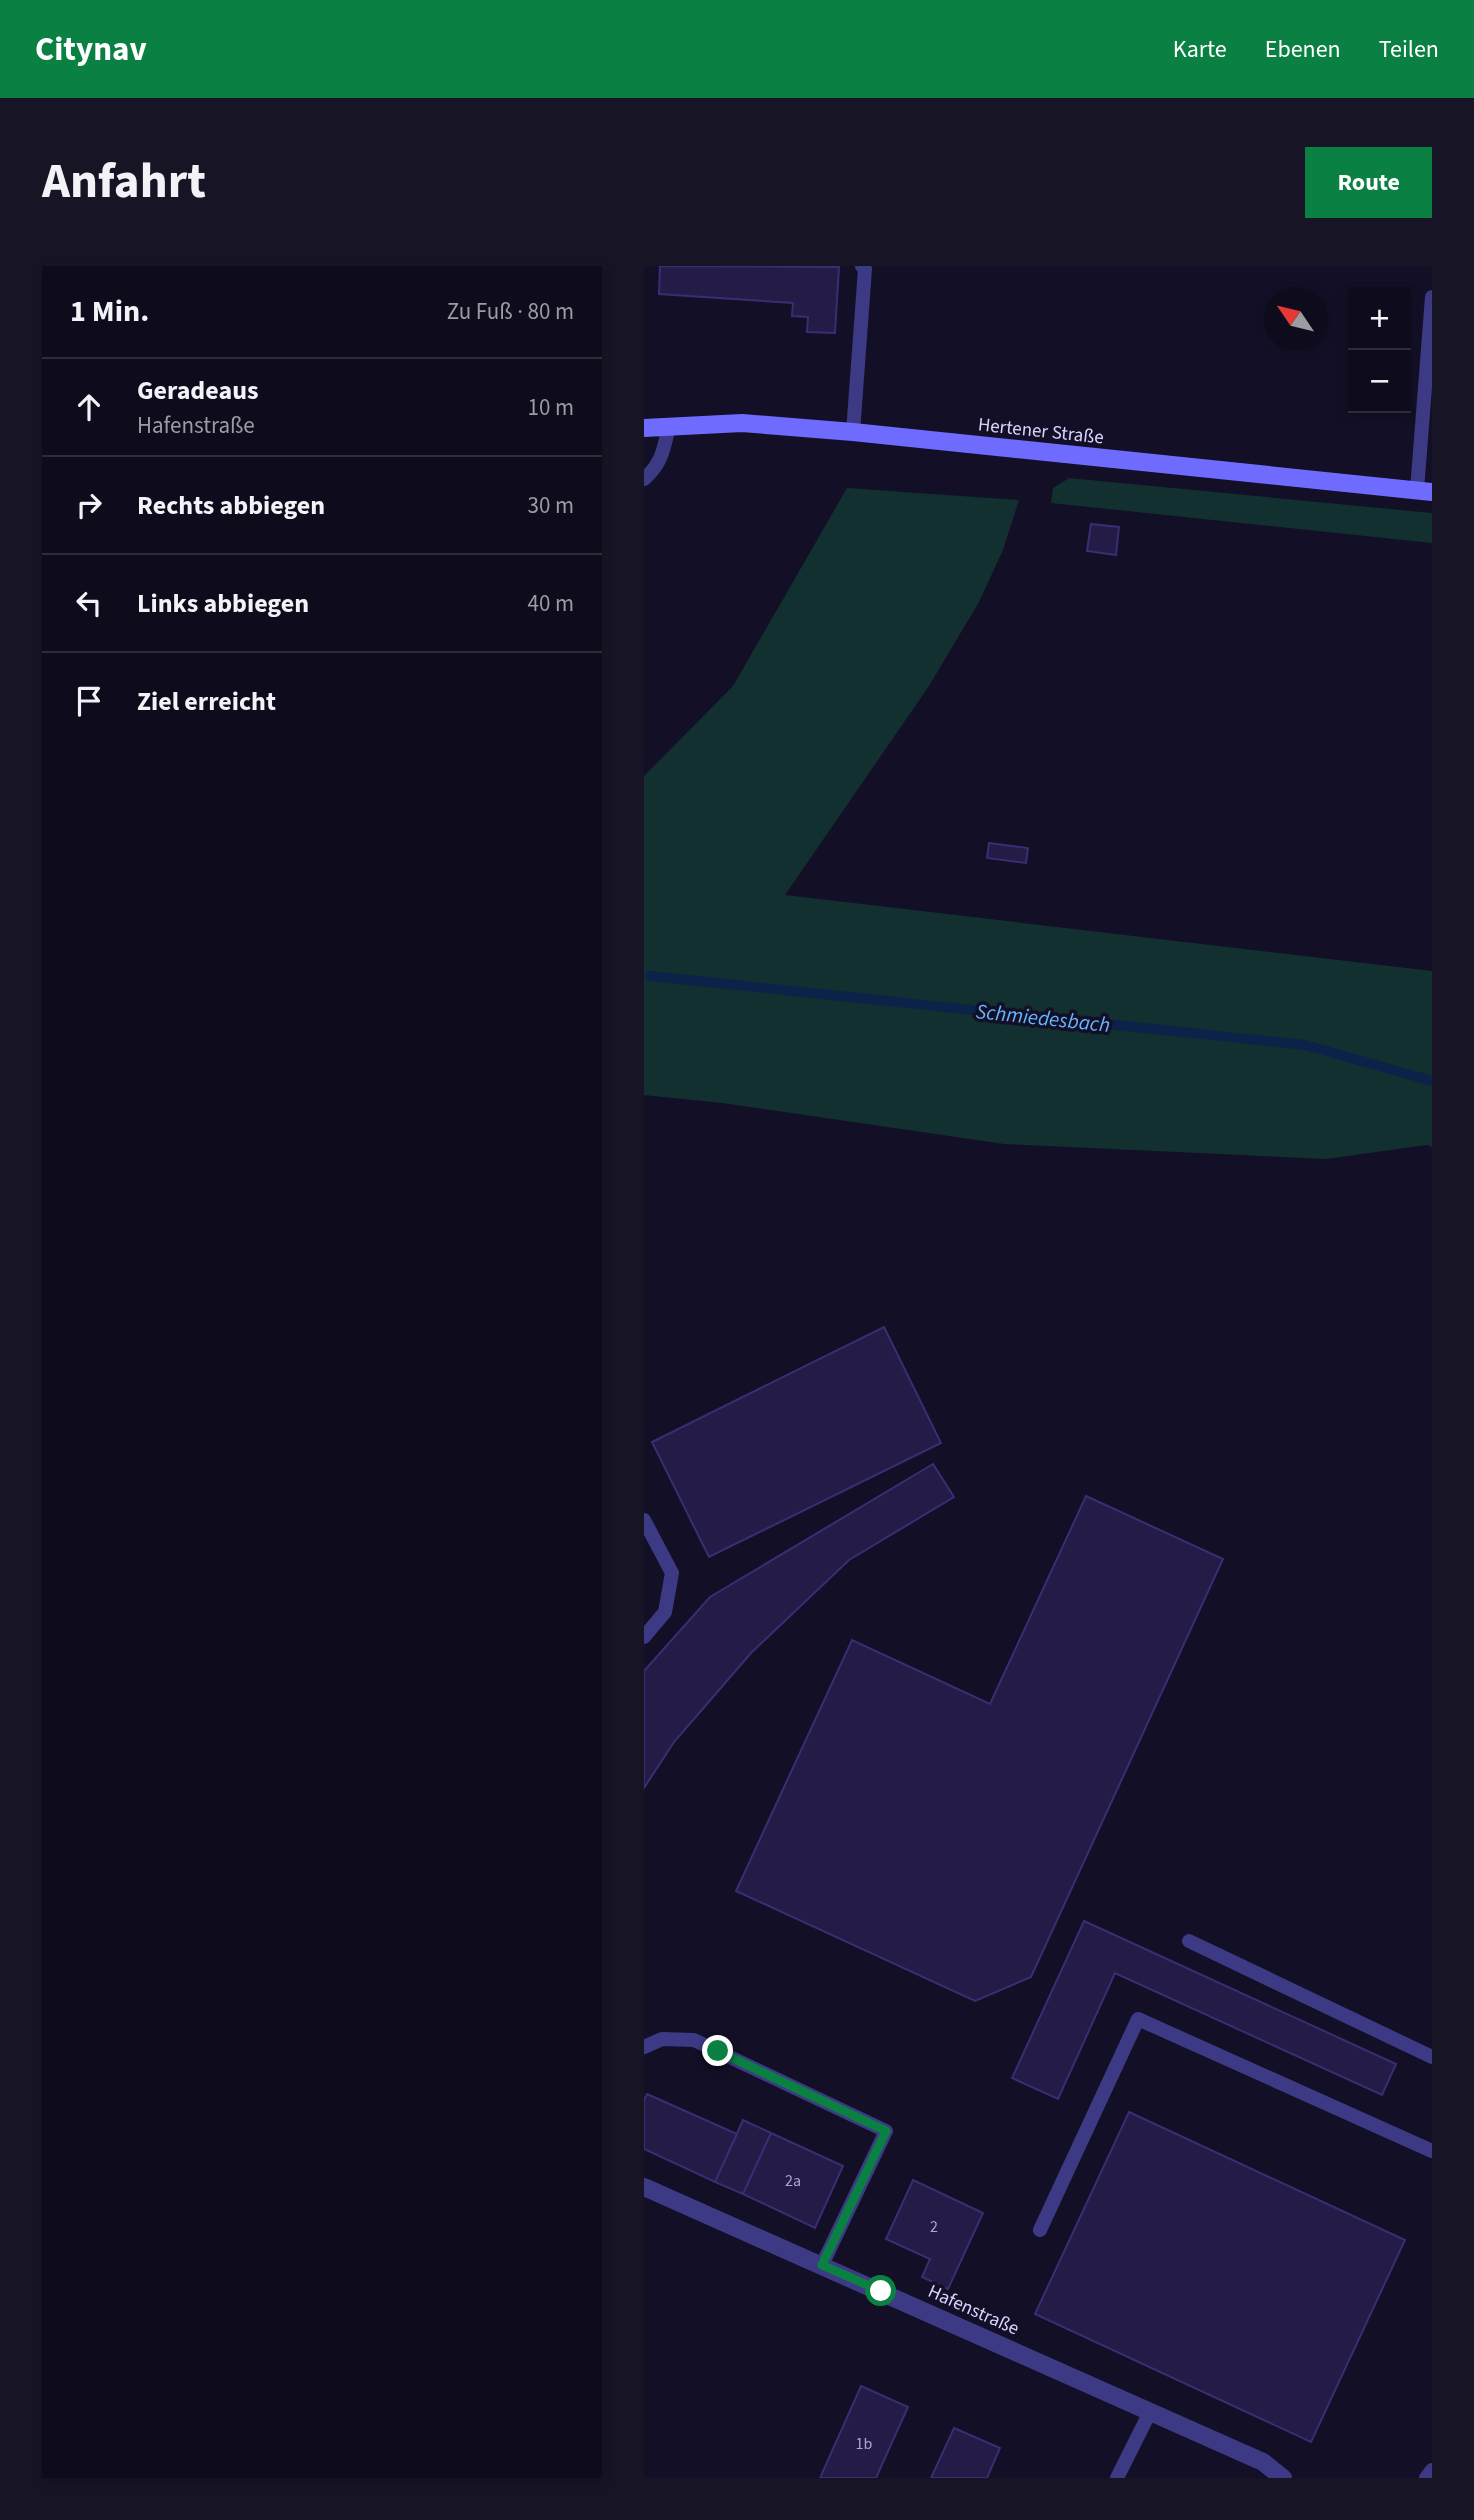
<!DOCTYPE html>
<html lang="de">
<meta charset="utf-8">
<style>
body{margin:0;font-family:"Source Sans 3",sans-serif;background:#171425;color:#f1f3f6}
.controls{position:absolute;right:21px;top:21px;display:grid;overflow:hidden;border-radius:0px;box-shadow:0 4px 10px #0003}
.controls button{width:63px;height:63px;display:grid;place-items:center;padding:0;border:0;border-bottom:2px solid #2e2b3b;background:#0e0b1c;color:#f1f3f6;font:35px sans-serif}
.compass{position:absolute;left:620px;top:21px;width:63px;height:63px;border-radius:50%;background:#0e0b1c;box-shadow:0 4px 10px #0003;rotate:305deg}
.stop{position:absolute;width:21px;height:21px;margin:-16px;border:5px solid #0b8043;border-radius:50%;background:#fff}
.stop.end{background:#0b8043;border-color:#fff;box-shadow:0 2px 7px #0008}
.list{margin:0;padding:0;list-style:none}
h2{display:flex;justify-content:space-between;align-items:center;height:91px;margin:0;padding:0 28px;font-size:30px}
h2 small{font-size:23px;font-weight:400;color:#9b9ba3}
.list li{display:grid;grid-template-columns:46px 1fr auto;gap:21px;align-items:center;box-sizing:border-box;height:98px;padding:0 28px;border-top:2px solid #2e2b3b}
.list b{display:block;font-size:26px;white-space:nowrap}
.list p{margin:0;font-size:23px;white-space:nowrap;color:#9b9ba3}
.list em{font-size:23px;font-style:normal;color:#9b9ba3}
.icon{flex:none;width:38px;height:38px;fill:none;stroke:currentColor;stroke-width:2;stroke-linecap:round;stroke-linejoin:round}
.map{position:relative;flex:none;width:788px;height:2212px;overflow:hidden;border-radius:0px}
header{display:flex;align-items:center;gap:42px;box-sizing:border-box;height:98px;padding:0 35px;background:#0b8043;color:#fff}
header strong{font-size:33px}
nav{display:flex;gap:38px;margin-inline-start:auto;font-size:24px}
.intro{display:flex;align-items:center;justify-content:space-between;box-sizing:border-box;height:168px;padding:0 42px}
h1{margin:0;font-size:49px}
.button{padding:18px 32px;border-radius:0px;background:#0b8043;color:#fff;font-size:24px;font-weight:700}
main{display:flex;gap:42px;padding:0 42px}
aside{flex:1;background:#0e0b1c;border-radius:0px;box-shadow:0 4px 10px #0003}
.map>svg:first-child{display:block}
.green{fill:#12302f}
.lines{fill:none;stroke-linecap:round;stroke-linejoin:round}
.stream{stroke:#0c2248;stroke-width:10}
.building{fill:#241b47;stroke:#3b2d73;stroke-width:2}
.lane{stroke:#3d3a85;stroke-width:14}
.street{stroke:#3d3a85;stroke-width:18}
.secondary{stroke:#6f6bff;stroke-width:18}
.route{stroke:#0b8043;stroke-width:9}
.labels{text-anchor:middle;stroke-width:7;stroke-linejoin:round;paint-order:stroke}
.number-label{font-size:16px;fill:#aca6d1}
.street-label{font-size:19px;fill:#d9d4ff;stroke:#130f26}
.water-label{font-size:21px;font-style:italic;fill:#62b6ff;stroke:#130f26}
</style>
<header>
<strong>Citynav</strong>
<nav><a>Karte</a><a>Ebenen</a><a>Teilen</a></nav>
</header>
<div class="intro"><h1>Anfahrt</h1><a class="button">Route</a></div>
<main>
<aside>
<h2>1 Min.<small>Zu Fuß · 80 m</small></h2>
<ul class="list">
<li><svg class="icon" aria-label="ahead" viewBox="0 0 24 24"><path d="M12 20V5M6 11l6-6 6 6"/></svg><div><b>Geradeaus</b><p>Hafenstraße</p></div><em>10 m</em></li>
<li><svg class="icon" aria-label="right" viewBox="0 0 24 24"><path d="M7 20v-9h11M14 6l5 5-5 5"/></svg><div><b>Rechts abbiegen</b></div><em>30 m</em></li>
<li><svg class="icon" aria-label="left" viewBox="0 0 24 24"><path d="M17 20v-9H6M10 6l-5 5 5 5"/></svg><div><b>Links abbiegen</b></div><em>40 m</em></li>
<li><svg class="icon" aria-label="arrive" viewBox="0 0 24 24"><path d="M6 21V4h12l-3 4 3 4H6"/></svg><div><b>Ziel erreicht</b></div></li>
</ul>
</aside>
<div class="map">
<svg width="788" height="2212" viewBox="0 0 788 2212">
<rect width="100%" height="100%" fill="#130f26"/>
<path class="green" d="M425,212L788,247V277L407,237L409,222Z
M203,222L375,234L359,284L335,336L285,420L141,629L788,705V881L783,879L682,893L360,878L78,837L0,829V510L89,420Z"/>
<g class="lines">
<path class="stream" d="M6,710L661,779L788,815"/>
</g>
<path class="building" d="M16,0L195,1L191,67L163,66L164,51L148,50L149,37L15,28Z
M447,258L475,261L472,289L443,285Z
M345,577L384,582L382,597L343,592Z
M240,1061L297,1177L65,1291L8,1176Z
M289,1198L310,1231L205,1294L107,1387L30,1476L0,1522V1405L66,1331Z
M442,1230L579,1293L387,1711L331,1735L92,1625L208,1374L346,1438Z
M440,1655L752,1798L738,1829L471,1707L414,1833L368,1812Z
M3,1828L93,1868L71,1916L0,1883V1834Z
M485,1846L761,1974L667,2176L391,2048Z
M99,1854L127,1867L99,1928L71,1916Z
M127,1867L199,1900L171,1962L99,1928Z
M269,1914L339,1947L304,2023L278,2011L286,1993L242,1973Z
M217,2120L264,2141L232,2212H176Z
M310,2162L356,2182L343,2212H287Z"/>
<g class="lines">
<path class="lane" d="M209,166L221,3L218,0
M0,213C18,198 20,182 25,160
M773,224L788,31
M0,1254L28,1307L21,1346L0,1371
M545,1675L788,1791
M0,1781L18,1773L50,1774L242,1865L178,1999
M396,1964L494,1753L788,1885
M473,2212L506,2146
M782,2212L788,2204"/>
<path class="street" d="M0,1921L619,2196L639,2212"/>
<path class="secondary" d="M0,162L98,157L209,166L788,226"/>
</g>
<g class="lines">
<path class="route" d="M74,1785L242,1865L178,1999L237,2025"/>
</g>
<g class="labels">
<g class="number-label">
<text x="149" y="1920">2a</text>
<text x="290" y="1966">2</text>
<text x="220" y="2183">1b</text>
</g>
<g class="street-label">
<text transform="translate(397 164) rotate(6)" y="7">Hertener Straße</text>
<text transform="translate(330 2043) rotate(24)" y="7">Hafenstraße</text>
</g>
<g class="water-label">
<text transform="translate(399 752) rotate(6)" y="7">Schmiedesbach</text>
</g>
</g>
</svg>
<div class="controls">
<button>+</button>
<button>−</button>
</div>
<svg class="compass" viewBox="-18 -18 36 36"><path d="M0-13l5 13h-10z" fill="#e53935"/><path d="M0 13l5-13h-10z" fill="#9b9ba3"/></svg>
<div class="stop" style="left:237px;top:2025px"></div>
<div class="stop end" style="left:74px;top:1785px"></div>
</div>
</main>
